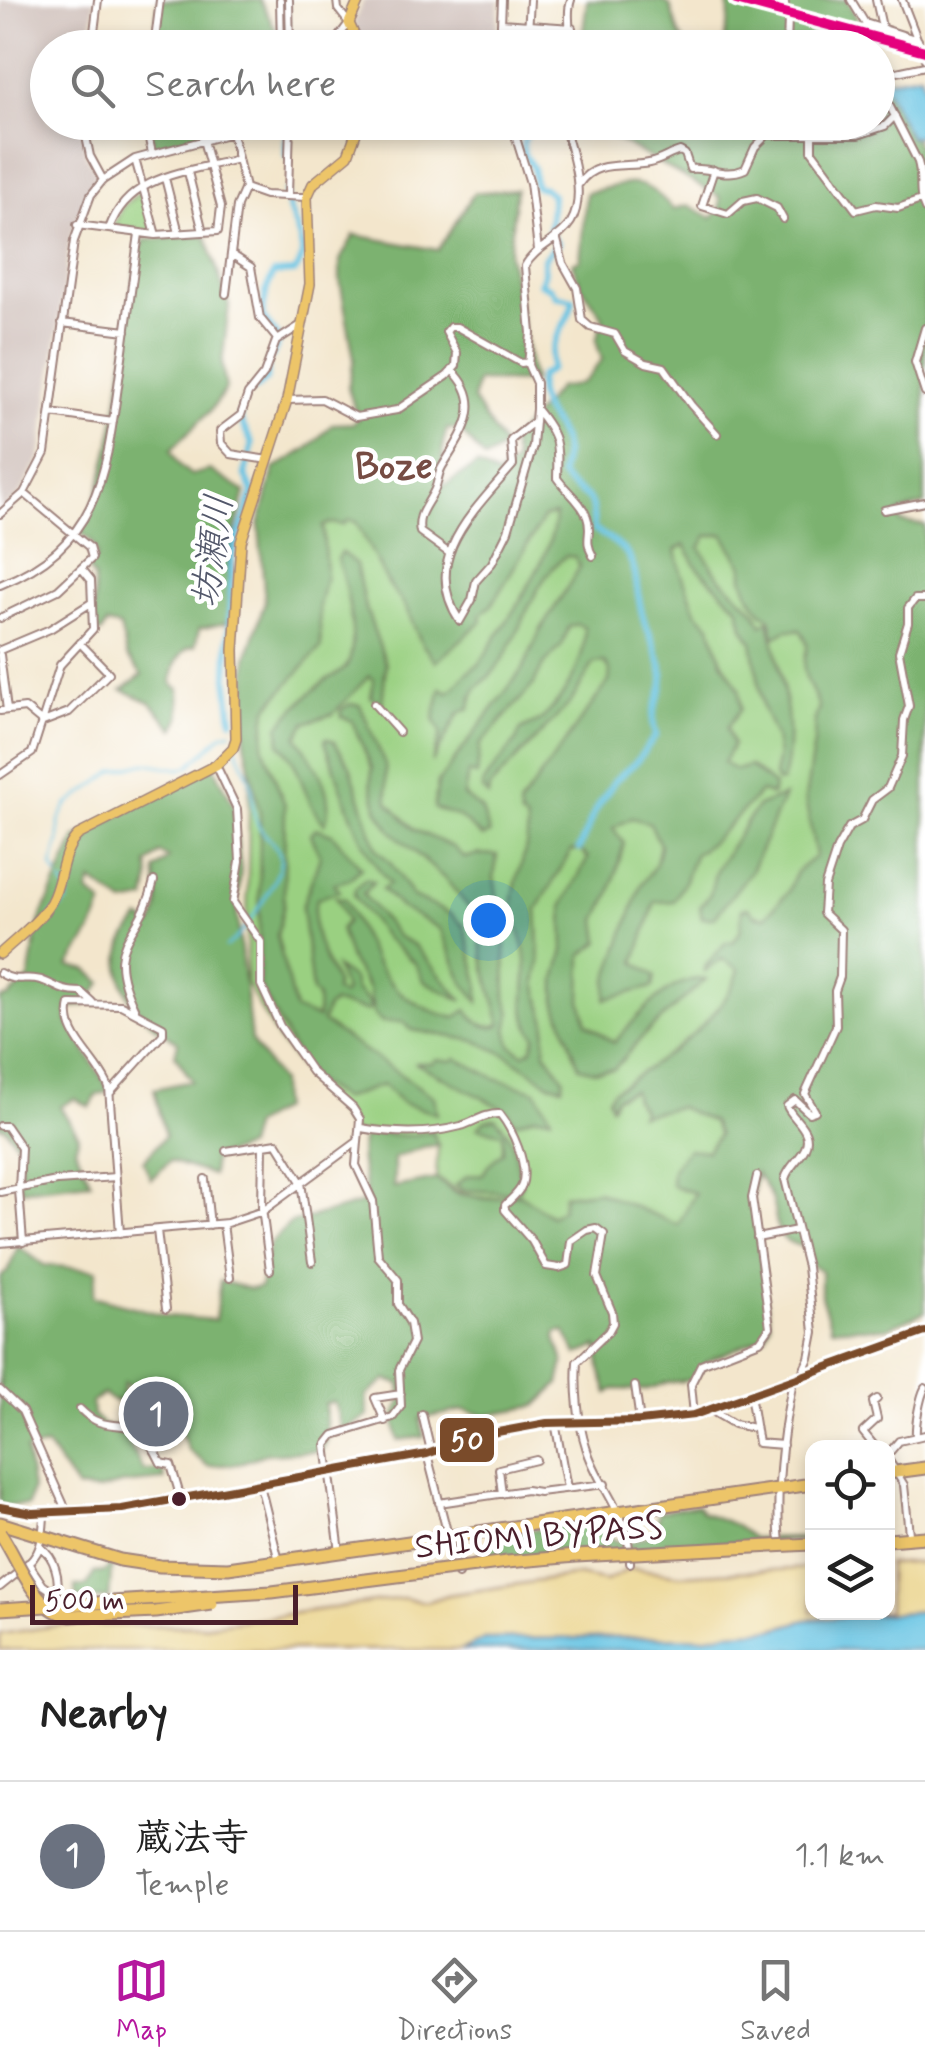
<!DOCTYPE html>
<meta charset="utf-8">
<style>
body{margin:0;font-family:Mynerve,"Klee One",sans-serif;background:#f6f6f6;color:#222}
.controls{position:absolute;right:30px;bottom:30px;display:grid;overflow:hidden;border-radius:20px;box-shadow:0 5px 15px #0003}
.controls button{width:90px;height:90px;display:grid;place-items:center;padding:0;border:0;border-bottom:2px solid #e0e0e0;background:#fff;color:#222;font:50px sans-serif}
.scale{position:absolute;left:30px;bottom:25px;width:268px;box-sizing:border-box;padding-left:10px;border:5px solid #4a1f2b;border-top:0;font-size:28px;line-height:35px;white-space:nowrap;color:#4a1f2b;-webkit-text-stroke:8px #fff;paint-order:stroke}
.you{position:absolute;left:488px;top:920px;width:35px;height:35px;margin:-25px;border:8px solid #fff;border-radius:50%;background:#1a73e8;box-shadow:0 0 0 15px #1a73e833}
.badge{display:grid;place-items:center;width:65px;height:65px;border-radius:50%;background:#b5179e;color:#fff;font-size:32px;font-weight:700}
.pin{position:absolute;translate:-50% -50%;border:5px solid #fff;box-shadow:0 2px 10px #0006}
.list{margin:0;padding:0;list-style:none}
h2{display:flex;justify-content:space-between;align-items:center;height:130px;margin:0;padding:0 40px;font-size:42px}
h2 small{font-size:32px;font-weight:400;color:#767676}
.list li{display:grid;grid-template-columns:65px 1fr auto;gap:30px;align-items:center;box-sizing:border-box;height:150px;padding:0 40px;border-top:2px solid #e0e0e0}
.list b{display:block;font-size:38px;white-space:nowrap}
.list p{margin:0;font-size:32px;white-space:nowrap;color:#767676}
.list em{font-size:32px;font-style:normal;color:#767676}
.icon{flex:none;width:55px;height:55px;fill:none;stroke:currentColor;stroke-width:2;stroke-linecap:round;stroke-linejoin:round}
.map{position:relative;flex:none;width:925px;height:1650px;overflow:hidden}
.search{position:absolute;background:#fff;box-shadow:0 5px 15px #0003;left:30px;right:30px;top:30px;height:110px;display:flex;align-items:center;gap:25px;box-sizing:border-box;padding:0 35px;border-radius:55px;color:#767676;font-size:38px}
.sheet{height:280px;background:#fff}
nav{display:flex;justify-content:space-around;align-items:center;box-sizing:border-box;height:140px;border-top:2px solid #e0e0e0;background:#fff;font-size:28px;color:#767676}
nav a{display:grid;justify-items:center;gap:5px}
nav .on{color:#b5179e}
.map>svg:first-child{display:block}
.industrial{fill:#cfc0ba}
.green{fill:#9ad081;stroke:#727856;stroke-width:2.5}
.forest{fill:#7bb26f;stroke:#62684d;stroke-width:2.5;fill-rule:evenodd}
.sand{fill:#eeda9e;stroke:#9c7c64;stroke-width:2.5}
.water{fill:#64c2e2;stroke:#577086;stroke-width:2.5}
.lines{fill:none;stroke-linecap:round;stroke-linejoin:round}
.stream{stroke:#64c2e2;stroke-width:2.5}
.river{stroke:#64c2e2;stroke-width:6}
.minor-casing{stroke:#9e827c;stroke-width:10}
.major-casing{stroke:#9e827c;stroke-width:12}
.highway-casing{stroke:#9e827c;stroke-width:15}
.minor{stroke:#fff;stroke-width:6}
.major{stroke:#edc569;stroke-width:9}
.highway{stroke:#edc569;stroke-width:11}
.highway-bridge-casing{stroke:#9e827c;stroke-width:15;stroke-linecap:butt}
.highway-bridge{stroke:#edc569;stroke-width:11}
.bus-1-casing{stroke:#fff;stroke-width:15}
.bus-1{stroke:#7a4b2a;stroke-width:8}
.rail-1-casing{stroke:#fff;stroke-width:18}
.rail-1{stroke:#e5007d;stroke-width:10}
.bus-dot{fill:#4a1f2b;stroke:#fff;stroke-width:4}
.labels{text-anchor:middle;stroke-width:9;stroke-linejoin:round;paint-order:stroke}
.street-label{font-size:35px;fill:#4a1f2b;stroke:#fff}
.neighbourhood-label{font-size:38px;font-weight:bold;fill:#764c43;stroke:#fff}
.water-label{font-size:38px;font-style:italic;fill:#53586b;stroke:#fff}
.line-badge{stroke:#fff;stroke-width:4}
.badge-label{font-size:28px;text-anchor:middle;font-weight:bold;fill:#fff}
</style>
<div class="map">
<svg width="925" height="1650" viewBox="0 0 925 1650">
<rect width="100%" height="100%" fill="#fff"/>
<filter id="ink" filterUnits="userSpaceOnUse"><feTurbulence type="fractalNoise" baseFrequency=".01" numOctaves="2"/><feDisplacementMap in="SourceGraphic" scale="20" xChannelSelector="R" yChannelSelector="G"/><feConvolveMatrix kernelMatrix="1 2 1 2 8 2 1 2 1" color-interpolation-filters="sRGB"/></filter>
<filter id="wash" filterUnits="userSpaceOnUse"><feTurbulence type="fractalNoise" baseFrequency=".0048" numOctaves="4" result="noise"/><feDisplacementMap in="SourceGraphic" scale="40" xChannelSelector="R" yChannelSelector="G"/><feGaussianBlur stdDeviation="2.25" result="paint"/><feColorMatrix in="noise" values="0 0 0 0 0 0 0 0 0 0 0 0 0 0 0 0 0 1.4 0 .05"/><feComposite in="paint" operator="in"/></filter>
<g filter="url(#wash)">
<rect width="100%" height="100%" fill="#f3e6cc"/>
<path class="industrial" d="M0,0H95L89,47L48,48V122L81,123L86,156L97,174L71,233L40,458L20,494L0,511Z
M364,0H499L496,47H364L354,22Z"/>
<path class="green" d="M142,190L154,233L113,227L123,206Z
M321,503L525,513L722,508L789,623L811,638L830,725L825,861L679,1107L716,1115L723,1170L678,1230L598,1191L564,1195L562,1209L551,1218L520,1194C484,1200 465,1201 436,1177L438,1145C409,1146 382,1132 353,1133L278,1040L246,983L250,745Z"/>
<path class="forest" d="M159,0H260L281,40V47L153,48Z
M587,0H661L670,5L679,35L688,47H581Z
M728,0H847L872,47L722,48L729,18Z
M878,57L925,162V366L922,369L925,376V504L898,513L901,522L925,525V1312L887,1328H831L821,1296V1271L812,1266L807,1248C770,1239 780,1229 772,1201C769,1192 761,1181 756,1173L752,1198L770,1323L765,1336L707,1361L692,1380L666,1383L645,1390L614,1389L608,1393L600,1369L598,1346L577,1355L565,1331L557,1332L556,1338L564,1362L559,1384L536,1406L484,1415L464,1410L420,1419L424,1437L398,1440L394,1417L402,1401L400,1384L386,1380L366,1396L368,1416L342,1431L334,1402L325,1403L327,1439L321,1451L265,1454L237,1464L208,1466L188,1450L175,1416L168,1407L152,1409L146,1418L136,1420L131,1389L124,1383L122,1402L113,1401L103,1394L92,1403L93,1416L104,1425L120,1427L144,1471L162,1470L165,1480L121,1484L96,1491L77,1489L47,1446L26,1450L32,1489L28,1506L0,1505V1277L8,1271L18,1246L44,1265L97,1270L93,1296L167,1316L215,1320L220,1281L250,1289L260,1287L269,1244L290,1223L366,1202C366,1174 354,1159 365,1132L408,1136L432,1131L438,1145L423,1147L394,1158V1187L436,1179L455,1193L487,1199L520,1194L551,1216L562,1209L564,1195L597,1191L678,1225L695,1193L671,1185L672,1169L688,1149L707,1151L718,1135L712,1122L679,1107L640,1115L642,1109L635,1100L633,1090L616,1097L611,1106L608,1098L613,1091C654,1065 728,1018 739,969L722,959L705,971V967L726,942H733L740,932L742,909L748,907L755,915L765,917L788,892L796,872L816,856L805,799L814,743L815,719L819,708C816,695 805,682 804,669C803,650 814,650 800,630H787L774,637L770,618L760,611L749,594L743,578V566L723,534L707,536L700,548L719,577L754,610L762,625L769,620C780,673 798,729 782,782H777L774,776L778,756L775,737L763,708L752,642L743,627L739,608L696,566L685,545L676,550L681,572L697,613L710,625L722,661L739,689L741,709L727,728L733,745L723,763L736,770L750,766L774,786L772,795L761,792L713,841L694,855L684,883L674,901L655,902L635,962L655,976L653,987L606,999L608,979L641,885L656,864L660,845L650,823L632,818L613,828L624,843L611,891L597,920L600,942L582,955L581,1001L587,1023L614,1043C636,1018 670,976 706,979L645,1034L614,1069L595,1071L579,1067L556,1002V979L564,950L563,905L588,858L580,850L571,851L537,910L540,962L536,983L546,1022L545,1052L564,1078L562,1087L550,1084L507,1055L476,1041L412,1030L403,1022H382L373,1013L371,1007L367,1011L333,1003L327,1008L322,1022L434,1097L437,1114L402,1103L383,1085L342,1099L307,1076L259,985L260,814L245,743L247,658L265,601L259,526L274,469L308,448L333,424L354,423L357,418L348,387L354,359L340,281V260L354,235L438,250L474,193L516,189L509,255L533,382L477,381L473,400L504,447L485,459L459,429H447L443,443L442,487L477,465L497,476L515,462L511,442L559,387C588,386 586,378 602,360L596,341L603,317L581,286L572,263L580,260L586,193C629,183 641,173 673,209L688,205L712,218L720,209V197L587,123L878,122ZM555,515C554,558 502,626 479,665C461,673 460,687 448,692L441,688L434,719L441,733L432,763L459,713L470,708C473,684 481,687 495,670C522,636 531,581 566,556L575,557L580,567L540,631L524,667L438,782L434,808L459,817L483,837L490,834L482,810L464,796L468,773L477,775L480,745L534,684L542,667L562,645L569,627L577,624L584,627C588,659 564,699 541,720C534,725 527,725 520,731L516,741L483,783V791L488,796L489,788L571,702L594,663L605,662L610,671L609,681L519,806L521,817L526,820C532,846 516,872 513,898C511,915 522,935 525,952C531,979 515,1013 536,1036L531,1050L523,1054L511,1045L507,1029L511,1013L506,998L505,943L494,877L497,855L478,854L465,858L453,847L415,830L388,802L385,764L360,705L350,704L341,710L342,717L352,721L372,768L371,783L378,811L391,831L446,880L476,916L485,968L501,1024C486,1031 476,1022 467,1010L455,1018C384,1001 373,959 345,899L336,897L347,921L340,929L350,960L369,989L372,1006L355,989L353,979L336,968L345,991L342,995L335,991L336,983C323,956 307,929 317,899L339,891L334,884L350,879L361,868L332,834L316,828L311,834L320,857L302,907L312,992L317,997L318,1018L295,1010L277,936L284,904L285,805L263,746L267,708L321,647L319,606L326,576L323,526L330,523L343,525L349,520L356,522L389,585L405,606L422,644L436,662L482,621L481,614L491,606L544,517Z
M148,123H247L154,148Z
M192,236H206L229,306L222,364L226,389L211,410L171,450L180,466L191,475L210,470L245,492L229,556L228,618L226,623L199,629L195,646C179,648 172,669 172,684L179,689L180,718L174,729L150,702L122,690L142,675L127,656L120,627L107,624L101,633H95L94,578L88,569L97,555L93,543L79,531C114,489 127,325 136,264L144,240Z
M341,552L356,564L364,603L386,664L382,704L371,697L374,680L369,676L333,714L305,723L297,737C313,762 337,792 325,824C302,801 303,765 280,744L279,726C293,709 307,695 325,681C330,677 341,673 345,668C362,647 345,582 337,559Z
M326,738L334,741L350,766L377,850L390,862L413,897L451,914L464,926L479,983V1002L463,982L440,929L400,907L382,889L390,883C358,850 342,785 325,742Z
M214,766L233,804L241,869L237,914L251,1040L280,1082L281,1109L253,1125L247,1147L214,1158L212,1175L170,1161L151,1179L143,1161L165,1136L154,1089L192,1081L175,1055L178,1042C145,1023 109,989 123,945C126,936 135,926 140,918L152,925C163,909 157,889 155,870L169,858L160,853L148,864L150,877L146,900L124,904L92,881L88,892L103,904L92,931L69,966L88,970L102,983L85,1005L68,1008V1022L110,1091L97,1095L90,1107L75,1099L60,1107L79,1136L75,1148L91,1182L19,1190L21,1149L5,1128L0,1127V999L9,997L29,979L39,922L76,838Z
M784,796L751,871L714,918H702L700,907L710,894L716,870L749,818L758,806Z
M365,879L374,881L363,894L397,936L415,946L463,1001L424,981L415,963L386,939L354,896L355,889Z
M456,1058L495,1078L536,1091L551,1117L534,1116L515,1123L508,1111L415,1063H433L436,1059L452,1061Z
M495,1118C515,1135 516,1160 522,1183L517,1193L462,1190L456,1185L467,1176L483,1174L489,1164L503,1152V1133L478,1128L485,1120Z
M698,1505L702,1512L733,1524L753,1538L812,1537V1540L674,1545L480,1561L478,1553L519,1532L599,1520L609,1537L624,1544L657,1533L658,1512Z
M112,1563L109,1599L76,1598L75,1586H87L94,1573L104,1572Z"/>
<path class="sand" d="M925,1562V1611L806,1620L772,1629L704,1637L485,1639L460,1650H0V1634L62,1625L202,1626L403,1598L426,1602L447,1595L579,1575L606,1581L631,1568L681,1575L812,1568V1612H888V1564Z"/>
<path class="water" d="M920,74L925,87V134L910,138L882,81Z
M925,1611V1650H461L485,1639L704,1637L727,1632L776,1629L806,1620Z"/>
<g class="lines">
<path class="stream" d="M57,876L52,867L59,841V821L67,805L114,771L146,763L180,769L189,766L223,734L231,732
M51,916L67,902L68,893L62,882
M226,947C242,938 286,873 280,855C276,842 262,835 257,823C251,811 254,796 251,784C247,771 240,760 237,747"/>
<path class="river" d="M285,0L286,48
M286,122V155
M531,122L523,144L524,154L533,168L535,186L544,188L552,195L549,233L558,243L544,258V272L540,283L551,288L556,296L573,299C571,322 548,339 551,369L540,376C532,411 556,417 563,444C567,456 560,465 561,476C585,506 592,482 594,530C643,555 631,569 642,613C648,634 660,653 663,674C666,697 646,707 656,735L636,762L615,780L595,811L579,849
M272,357L280,339L262,316L267,288L274,273L295,272C315,246 286,220 286,192
M254,390L266,380L268,368
M232,720L227,677L232,557L253,492L245,474L252,443L240,420V414"/>
</g>
</g>
<g filter="url(#ink)">
<g class="lines">
<defs>
<path id="minor" d="M280,0L281,48
M289,0L290,48
M784,0L788,17L787,48
M851,0L865,23L870,48
M876,0L882,27
M902,0L925,59
M501,23L572,28
M865,23L918,40
M92,48L98,0
M154,48L160,0
M330,48L349,23L338,9L337,0
M500,48L502,0
M527,48L530,0
M565,48C574,27 565,16 571,0
M878,76L925,66
M878,83L918,162C923,178 917,194 925,209
M83,122L90,156L103,180
M145,122L152,153
M511,122L530,183L538,250
M784,122L789,135
M812,135V151L856,210L876,205L898,208L921,200
M135,159L156,235
M714,170L702,206L728,214L743,201L757,198L777,208L783,219
M188,172L203,232
M165,178L179,233
M579,184C595,159 624,168 649,163C660,161 669,154 680,151L685,154L690,169C710,167 725,178 745,169L755,147L767,135H858L885,126L895,116
M245,188L265,195L307,197
M288,195L290,122
M77,225L156,235L218,231L221,207L203,140
M109,229C128,174 188,172 238,159
M556,236L563,263L577,288L582,320L590,327L615,334L625,351L646,363L664,367L691,405L717,434
M231,254L251,267L260,318L278,340
M226,294L237,206L245,188L232,133
M62,323L126,331
M925,328L915,362L925,393
M287,400L322,399L356,417L397,410L447,376L456,366L457,353L446,332L450,327H457L521,363L528,362
M536,409C559,437 558,444 557,478C566,491 582,502 587,517C593,533 583,539 593,556
M51,413L113,422
M535,421L511,440L513,465C474,511 419,560 460,621L472,600L476,581L492,563L508,531L533,446L536,409V383L528,365L531,333L525,266C535,247 560,240 571,222C587,195 571,151 563,122
M268,460L231,454L221,443L220,431L241,415L248,394L264,374L276,341L301,325
M884,510L925,502
M0,514L24,493L45,453L74,241L91,195L103,180L135,159L232,133L255,122
M449,553L420,532C416,514 428,505 435,489C438,482 438,474 442,467C462,434 487,404 452,370
M0,585C100,545 106,473 119,379C126,330 132,282 139,234
M0,618L58,590L92,558L89,547L24,493
M0,650L50,629L91,603
M0,655L7,710
M374,704L399,732
M0,711L25,708L42,722
M43,722L69,712L109,673L80,643
M216,765L237,809L240,861L233,902L261,942V985L280,1026L312,1072L353,1108L360,1119L356,1165L373,1201L378,1256L398,1280V1304L410,1323L413,1342L399,1370L401,1406L393,1417L334,1435L326,1445L340,1552
M0,775L32,753L60,665L93,629L91,580L82,569
M0,973C18,984 24,975 41,980C58,986 60,992 81,992L92,1002
M135,1010C100,938 140,943 154,881
M110,1093L163,1034V1027L121,1005L70,1004C61,1036 99,1059 109,1088L120,1233
M0,1126H6L21,1148L19,1190L23,1242
M361,1128C395,1134 427,1135 461,1126C474,1122 486,1113 500,1114C512,1129 529,1165 522,1185C519,1193 511,1199 505,1205V1210L532,1241L546,1266L559,1268L568,1265L571,1241L587,1230L596,1228L604,1234L597,1276L612,1312L613,1323L608,1332L577,1362C575,1387 578,1423 586,1447C598,1488 631,1515 630,1563
M263,1145L262,1208L270,1270
M226,1151L277,1143L301,1182L312,1262
M205,1179L210,1225
M0,1192L57,1181L116,1177
M223,1224L230,1278
M157,1230L166,1309
M757,1238L797,1230
M0,1243L227,1223L263,1211L357,1142
M800,1377L809,1358L814,1332L807,1267L785,1179C789,1163 812,1152 806,1134C802,1123 791,1116 787,1106L795,1100L809,1113L815,1111L805,1094L836,1026L835,991L840,977L841,930L823,913L825,885L837,848L849,827L862,820L872,800L888,788L902,756L904,720L909,706L899,652L908,623V608L915,599H925
M635,1386L640,1421
M0,1390L22,1411L67,1512
M750,1394L758,1443L783,1445
M80,1409C113,1443 133,1402 161,1463L171,1465L181,1499
M712,1411L734,1424L754,1428
M422,1414L431,1452
M694,1415L691,1384L701,1364L760,1341L770,1327L752,1198L757,1176
M385,1421L375,1398L401,1394
M555,1422L567,1488
M916,1437C915,1424 920,1397 925,1388
M876,1448L863,1432L877,1419L873,1402L877,1399
M427,1454L458,1574
M888,1454L899,1441L925,1435
M888,1459L904,1485L909,1534
M260,1485L279,1561
M502,1494L499,1469L536,1460
M439,1503L526,1490L539,1492L605,1484
M0,1507L32,1513L122,1509L427,1454L481,1435L547,1423L640,1421L694,1415L925,1332
M780,1545C775,1491 782,1434 793,1381
M41,1548C54,1555 61,1580 56,1593
M28,1563L43,1585L59,1596L60,1607
M0,1587C34,1559 43,1559 44,1513"/>
<path id="major" d="M359,0L349,23L360,48
M0,954C17,938 38,923 51,902C63,880 60,853 78,835L216,765L233,748L236,739L234,650L241,542L287,400L310,284L307,197L313,184L348,155L360,122"/>
<path id="highway" d="M888,1473L925,1468
M0,1523L120,1560L160,1566L228,1568L812,1484
M888,1540L925,1537"/>
</defs>
<use href="#minor" class="minor-casing"/>
<use href="#major" class="major-casing"/>
<use href="#highway" class="highway-casing"/>
<use href="#minor" class="minor"/>
<use href="#major" class="major"/>
<use href="#highway" class="highway"/>
<defs>
<path id="highway-bridge" d="M0,1533C19,1560 34,1612 71,1616L156,1612L212,1604
M0,1609L272,1592L507,1562L576,1556L812,1544"/>
</defs>
<use href="#highway-bridge" class="highway-bridge-casing"/>
<use href="#highway-bridge" class="highway-bridge"/>
<defs>
<path id="bus-1" d="M0,1507L32,1513L122,1509L427,1454L481,1435L547,1423L640,1421L694,1415L925,1332"/>
</defs>
<use href="#bus-1" class="bus-1-casing"/>
<use href="#bus-1" class="bus-1"/>
<defs>
<path id="rail-1" d="M736,0L925,51"/>
</defs>
<use href="#rail-1" class="rail-1-casing"/>
<use href="#rail-1" class="rail-1"/>
</g>
</g>
<circle class="bus-dot" cx="179" cy="1499" r="9"/>
<g class="labels">
<g class="street-label">
<text transform="translate(539 1535) rotate(-5)" y="12">SHIOMI BYPASS</text>
</g>
<g class="neighbourhood-label">
<text x="394" y="478">Boze</text>
</g>
<g class="water-label">
<text transform="translate(211 551) rotate(-82)" y="13">坊瀬川</text>
</g>
</g>
<rect class="line-badge" x="438" y="1416" width="58" height="48" rx="10" fill="#7a4b2a"/>
<g class="badge-label">
<text x="467" y="1450">50</text>
</g>
</svg>
<div class="controls">
<button><svg class="icon" aria-label="locate" viewBox="0 0 24 24"><circle cx="12" cy="12" r="6"/><path d="M12 2v4M12 18v4M2 12h4M18 12h4"/></svg></button>
<button><svg class="icon" aria-label="layers" viewBox="0 0 24 24"><path d="M12 4l9 5-9 5-9-5zM3 14l9 5 9-5"/></svg></button>
</div>
<div class="scale">500 m</div>
<div class="you"></div>
<div class="pin badge" style="left:156px;top:1414px;background:#6b7280">1</div>
<div class="search"><svg class="icon" aria-label="search" viewBox="0 0 24 24"><circle cx="10" cy="10" r="6"/><path d="M15 15l6 6"/></svg>Search here</div>
</div>
<section class="sheet">
<h2>Nearby<small></small></h2>
<ul class="list">
<li><span class="badge" style="background:#6b7280">1</span><div><b>蔵法寺</b><p>Temple</p></div><em>1.1 km</em></li>
</ul>
</section>
<nav>
<a class="on"><svg class="icon" aria-label="map" viewBox="0 0 24 24"><path d="M3 6l6-2 6 2 6-2v14l-6 2-6-2-6 2zM9 4v14M15 6v14"/></svg>Map</a>
<a><svg class="icon" aria-label="directions" viewBox="0 0 24 24"><path d="M12 3l9 9-9 9-9-9zM9 14v-3h6M13 9l2 2-2 2"/></svg>Directions</a>
<a><svg class="icon" aria-label="saved" viewBox="0 0 24 24"><path d="M7 4h10v16l-5-4-5 4z"/></svg>Saved</a>
</nav>
